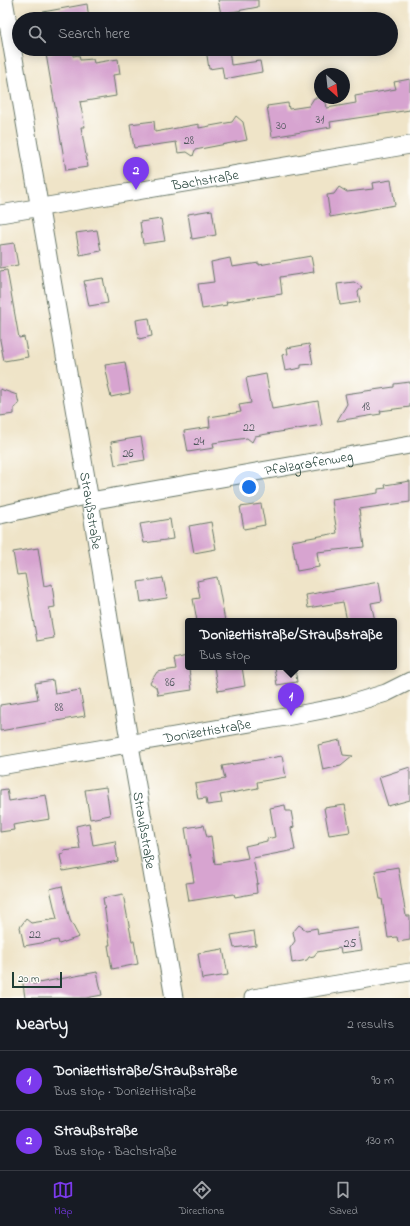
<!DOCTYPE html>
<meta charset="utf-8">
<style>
body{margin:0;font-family:"Indie Flower",sans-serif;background:#242831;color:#f1f3f6}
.compass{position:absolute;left:314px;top:68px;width:36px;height:36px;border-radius:50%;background:#171b24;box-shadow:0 2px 10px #0003;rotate:153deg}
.scale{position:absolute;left:12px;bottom:10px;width:50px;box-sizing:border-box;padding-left:4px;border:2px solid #1f3d34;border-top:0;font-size:11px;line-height:14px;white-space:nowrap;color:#1f3d34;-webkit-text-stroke:3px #fdfcf7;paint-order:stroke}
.you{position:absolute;left:249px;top:487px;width:14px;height:14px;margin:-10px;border:3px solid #fff;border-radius:50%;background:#1a73e8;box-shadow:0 0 0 6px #1a73e833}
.badge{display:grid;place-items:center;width:26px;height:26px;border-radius:50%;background:#7c3aed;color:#fff;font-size:13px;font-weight:700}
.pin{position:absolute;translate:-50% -33px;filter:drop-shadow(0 1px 2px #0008)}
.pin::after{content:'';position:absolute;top:21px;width:14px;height:12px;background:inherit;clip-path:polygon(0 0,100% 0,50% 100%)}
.popup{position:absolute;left:185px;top:618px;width:212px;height:52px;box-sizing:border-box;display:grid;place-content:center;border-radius:4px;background:#171b24;filter:drop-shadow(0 1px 3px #0005);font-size:13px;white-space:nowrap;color:#9ea1a6}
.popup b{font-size:15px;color:#f1f3f6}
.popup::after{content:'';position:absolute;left:50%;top:100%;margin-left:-8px;border:8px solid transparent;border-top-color:#171b24}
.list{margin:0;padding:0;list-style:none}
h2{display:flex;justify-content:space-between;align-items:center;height:52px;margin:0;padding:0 16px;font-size:17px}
h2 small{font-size:13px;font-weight:400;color:#9ea1a6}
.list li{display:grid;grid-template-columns:26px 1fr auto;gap:12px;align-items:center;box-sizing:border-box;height:60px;padding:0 16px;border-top:1px solid #363941}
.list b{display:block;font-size:15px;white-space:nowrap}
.list p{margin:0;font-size:13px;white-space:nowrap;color:#9ea1a6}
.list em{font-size:13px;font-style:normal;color:#9ea1a6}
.icon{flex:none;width:22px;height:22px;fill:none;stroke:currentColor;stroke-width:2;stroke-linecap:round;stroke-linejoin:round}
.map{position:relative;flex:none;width:410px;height:998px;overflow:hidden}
.search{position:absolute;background:#171b24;box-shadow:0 2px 10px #0003;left:12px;right:12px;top:12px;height:44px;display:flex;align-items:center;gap:10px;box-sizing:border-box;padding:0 14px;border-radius:22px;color:#9ea1a6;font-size:15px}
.sheet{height:172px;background:#171b24}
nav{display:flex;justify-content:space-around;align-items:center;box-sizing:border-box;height:56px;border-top:1px solid #363941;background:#171b24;font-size:11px;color:#9ea1a6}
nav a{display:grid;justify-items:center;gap:2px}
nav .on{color:#7c3aed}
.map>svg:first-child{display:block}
.building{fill:#d7a4d0}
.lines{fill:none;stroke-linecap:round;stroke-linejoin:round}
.minor-casing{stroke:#687768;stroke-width:19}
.minor{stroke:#fff;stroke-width:17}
.labels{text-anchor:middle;stroke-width:3.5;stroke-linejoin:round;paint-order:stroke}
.number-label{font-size:12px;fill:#4d575b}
.street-label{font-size:14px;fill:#1f3d34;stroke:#fdfcf7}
</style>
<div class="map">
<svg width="410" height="998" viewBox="0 0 410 998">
<rect width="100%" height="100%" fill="#fdfcf7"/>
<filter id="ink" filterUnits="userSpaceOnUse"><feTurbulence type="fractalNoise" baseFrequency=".025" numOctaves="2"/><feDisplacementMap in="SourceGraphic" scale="8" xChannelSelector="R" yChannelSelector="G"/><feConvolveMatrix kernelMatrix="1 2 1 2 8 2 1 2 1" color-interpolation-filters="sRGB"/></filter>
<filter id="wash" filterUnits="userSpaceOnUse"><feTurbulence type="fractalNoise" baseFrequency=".012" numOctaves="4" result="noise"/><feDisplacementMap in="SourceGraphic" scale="16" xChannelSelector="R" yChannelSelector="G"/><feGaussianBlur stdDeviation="0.9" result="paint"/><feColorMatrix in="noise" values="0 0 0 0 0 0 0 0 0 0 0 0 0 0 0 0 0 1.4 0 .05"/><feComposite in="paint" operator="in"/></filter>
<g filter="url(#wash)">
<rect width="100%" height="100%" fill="#efe4c8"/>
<g id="blocks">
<path class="building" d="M218,0H258V7L221,14Z
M87,4L89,19H43V12Z
M206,49H229L231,65L260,61L262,72L224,79L222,67L209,69Z
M72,50L73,56L79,55L80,60L93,59L94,63L118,59L120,74L113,75L116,96L80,102L85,127H81L88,167L66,170L46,54Z
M410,79V110L330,122L331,127L272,137L267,106L288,103L289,109L309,106L314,98H325L327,108L356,103L355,96L396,89L394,82Z
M236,116L243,122L247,140L195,150L193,156L187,152L178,153L176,142L134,148L130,124L154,121L155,132L199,124V128L232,122Z
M391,180L395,205L330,217L327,195L334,194L339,187L347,192L373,189L372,183Z
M212,210L216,235L192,239L188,214Z
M161,219L165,241L143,244L140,222Z
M97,230L101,251L80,255L76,233Z
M14,243L18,265L0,268V245Z
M311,256L314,272L280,277L282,294L226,302L227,305L202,309L198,284L214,282L211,262L230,258L232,267L259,263V265Z
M7,270L19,338L24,337L28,357L4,361L0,340V271Z
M103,278L108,303L89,306L84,281Z
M354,282L362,287L358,292L360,302L340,305L337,284Z
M149,318L152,336L139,339L136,320Z
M309,344L313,364L301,365V368L285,371L282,355L288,354L287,348Z
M125,362L130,393L111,397L108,386L109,385L105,365Z
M266,374L272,409L318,401L322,425L255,436L252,442L247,438L213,443L214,448L188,452L184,431L210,427L209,417L241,412L239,405L251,403L246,378Z
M410,382V407L380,411L381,414L337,421L347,404L345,394L394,387V384Z
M0,389L17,395L19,404L14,408V414L0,416Z
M141,437L145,460L115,465L111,442Z
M410,481V502L359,509L364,547L317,552L319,567L297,571L292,541L337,533L332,500L378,493V489L386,488L385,485Z
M261,504L265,525L244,529L240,507Z
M170,519L173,539L144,543L140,524Z
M211,522L216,549L194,553L189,526Z
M38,548L44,586L52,584L55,607L49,608L54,638L37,641L25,574L17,575L13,552Z
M217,577L225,621H197L193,599L200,598L197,581Z
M163,578L167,598L141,602L138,582Z
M379,582L382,601L371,603L375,621H347L343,602L308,608L306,595Z
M187,656L192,690L158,695L156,687L150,683L157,672L176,669L174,659Z
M214,667H242L245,686L218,691Z
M274,667H295L297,682L277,685Z
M53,680L55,694L80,690L85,716L0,731V705L38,699L35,683Z
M340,740L343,755L353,756L341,766L323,770L318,745Z
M282,756L286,777L257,782L258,788L220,795L222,803L207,805L206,798L198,799L195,784L225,779L222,766Z
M410,767V800L388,806L379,777Z
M106,787L110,815L90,819L85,790Z
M7,789L9,801L46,795L50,819L13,825L14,830L0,832V790Z
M285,805L286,811H291L294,827L291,828L295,850L253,858L258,884H256L257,893L235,897L234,894L189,901L186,883L194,882L185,828L204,825L207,837L211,836L215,864L248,858L245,846L267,841V839L275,837L270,808Z
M345,805L350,832L329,835L324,808Z
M89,823L93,845L115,841L118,861L63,871L60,855L64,854L63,851L80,849L76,826Z
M398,867L406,916H410V940L398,942L397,937L388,938L382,899H380L375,871Z
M62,886L70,920L79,937L59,944L58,940L24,946L20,927L26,919L31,923L57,919L50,889Z
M123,894L132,941H134L138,964L112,969L108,945H110L103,898Z
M299,925L306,930L317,928L318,934L358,928L362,950L341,953L340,948L317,952L314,956L309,957L307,960L292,963L290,948L295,941L293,932Z
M254,931L256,945L234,948L231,935Z
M223,949L228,975L202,979L198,953Z
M97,972L102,995L86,998H25L22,977L33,984Z"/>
</g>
</g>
<g filter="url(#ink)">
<use href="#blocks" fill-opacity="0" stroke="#687768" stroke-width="1"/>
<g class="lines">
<defs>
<g id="minor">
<path id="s1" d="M4,0L90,501L123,705L174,998"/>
<path id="s2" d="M0,214L410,145"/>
<path id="s3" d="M90,501L410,445"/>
<path d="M0,515L89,495"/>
<path id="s4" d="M0,766L291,716L343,706L386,693L410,681"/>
<path d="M253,998L410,972"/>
</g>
</defs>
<use href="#minor" class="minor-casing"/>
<use href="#minor" class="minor"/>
</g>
</g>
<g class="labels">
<g class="number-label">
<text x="320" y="123">31</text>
<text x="281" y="129">30</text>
<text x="189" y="144">28</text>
<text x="366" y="410">18</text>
<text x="249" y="431">22</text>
<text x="199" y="445">24</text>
<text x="128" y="457">26</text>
<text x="170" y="686">86</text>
<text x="59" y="711">88</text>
<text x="35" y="938">22</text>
<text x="350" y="947">25</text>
</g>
<g class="street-label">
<text dy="5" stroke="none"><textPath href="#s2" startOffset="208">Bachstraße</textPath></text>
<text dy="5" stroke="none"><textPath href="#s3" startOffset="222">Pfalzgrafenweg</textPath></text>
<text dy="5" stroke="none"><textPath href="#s1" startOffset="518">Straußstraße</textPath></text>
<text dy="5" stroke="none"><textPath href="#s4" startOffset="210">Donizettistraße</textPath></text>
<text dy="5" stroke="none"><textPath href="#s1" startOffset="842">Straußstraße</textPath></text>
</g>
</g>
</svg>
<svg class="compass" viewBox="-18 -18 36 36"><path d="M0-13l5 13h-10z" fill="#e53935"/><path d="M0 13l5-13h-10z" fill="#9ea1a6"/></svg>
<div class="scale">20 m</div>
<div class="you"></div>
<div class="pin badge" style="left:291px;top:716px">1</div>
<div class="popup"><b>Donizettistraße/Straußstraße</b>Bus stop</div>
<div class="pin badge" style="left:136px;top:190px">2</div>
<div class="search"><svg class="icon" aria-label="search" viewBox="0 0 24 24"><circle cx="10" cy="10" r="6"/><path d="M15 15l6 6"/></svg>Search here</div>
</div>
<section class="sheet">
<h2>Nearby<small>2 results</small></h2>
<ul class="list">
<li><span class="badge">1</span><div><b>Donizettistraße/Straußstraße</b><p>Bus stop · Donizettistraße</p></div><em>90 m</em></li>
<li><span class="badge">2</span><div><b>Straußstraße</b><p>Bus stop · Bachstraße</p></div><em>130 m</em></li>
</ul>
</section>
<nav>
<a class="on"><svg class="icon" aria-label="map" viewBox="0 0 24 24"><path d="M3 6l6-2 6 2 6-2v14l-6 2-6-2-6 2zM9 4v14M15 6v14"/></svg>Map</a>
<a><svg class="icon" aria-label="directions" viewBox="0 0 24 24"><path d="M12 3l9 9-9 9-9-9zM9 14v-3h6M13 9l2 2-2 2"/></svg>Directions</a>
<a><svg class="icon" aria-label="saved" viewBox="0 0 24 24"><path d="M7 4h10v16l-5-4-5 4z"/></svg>Saved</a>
</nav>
